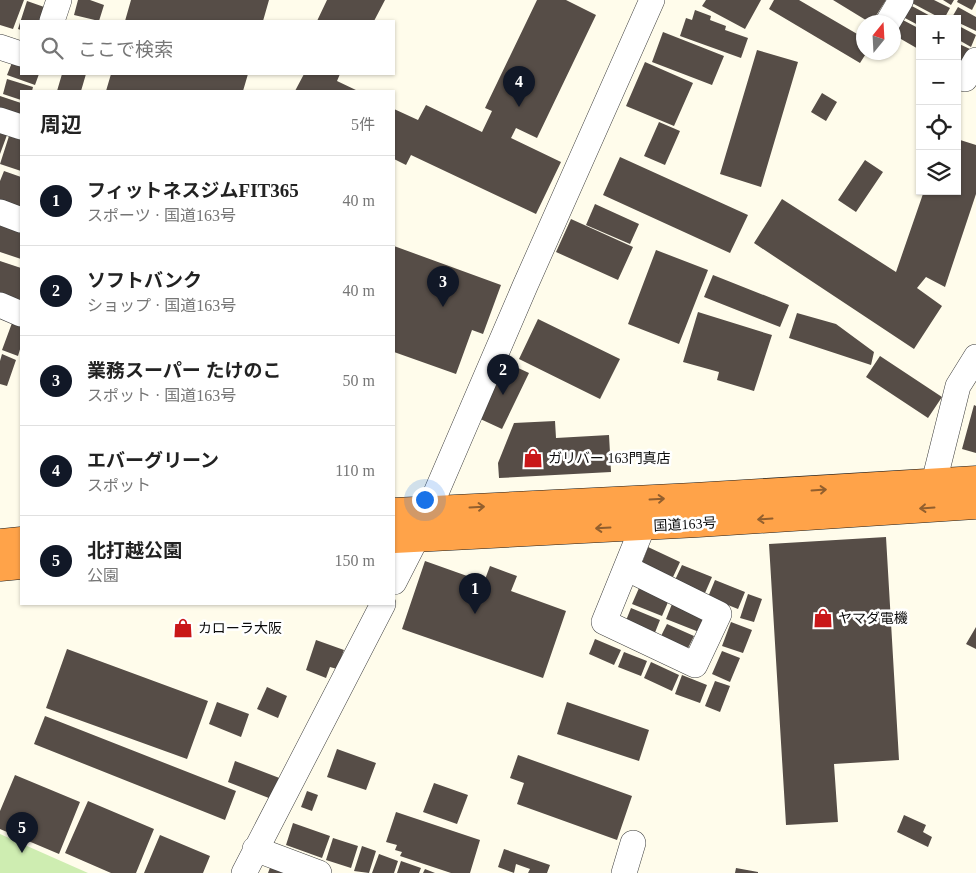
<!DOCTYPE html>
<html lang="ja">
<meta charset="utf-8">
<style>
body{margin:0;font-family:"Times New Roman","Noto Sans JP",serif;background:#f6f6f6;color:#222}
.controls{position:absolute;right:15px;top:15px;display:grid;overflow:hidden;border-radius:0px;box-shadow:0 1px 4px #0004}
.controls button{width:45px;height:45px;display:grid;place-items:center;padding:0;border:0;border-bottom:1px solid #e0e0e0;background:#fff;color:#222;font:25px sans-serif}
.compass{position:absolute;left:856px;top:15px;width:45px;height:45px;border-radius:50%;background:#fff;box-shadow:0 1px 4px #0004;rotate:18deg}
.you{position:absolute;left:424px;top:499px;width:18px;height:18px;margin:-12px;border:4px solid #fff;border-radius:50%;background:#1a73e8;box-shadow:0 0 0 8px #1a73e833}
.badge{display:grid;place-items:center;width:32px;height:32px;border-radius:50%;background:#111827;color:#fff;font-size:16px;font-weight:700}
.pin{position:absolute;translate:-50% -41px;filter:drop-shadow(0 1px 2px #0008)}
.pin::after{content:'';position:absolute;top:26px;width:18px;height:15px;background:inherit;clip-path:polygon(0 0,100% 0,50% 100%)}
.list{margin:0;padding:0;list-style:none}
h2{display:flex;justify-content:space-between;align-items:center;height:65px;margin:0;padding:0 20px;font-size:21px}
h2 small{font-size:16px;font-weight:400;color:#767676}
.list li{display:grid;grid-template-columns:32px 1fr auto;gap:15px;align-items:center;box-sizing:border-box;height:90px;padding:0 20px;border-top:1px solid #e0e0e0}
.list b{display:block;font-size:19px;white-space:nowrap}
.list p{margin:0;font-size:16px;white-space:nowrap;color:#767676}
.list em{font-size:16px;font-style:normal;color:#767676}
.icon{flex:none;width:28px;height:28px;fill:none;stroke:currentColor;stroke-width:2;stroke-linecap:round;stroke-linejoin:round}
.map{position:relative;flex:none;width:976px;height:873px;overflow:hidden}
.search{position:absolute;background:#fff;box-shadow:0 1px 4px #0004;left:20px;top:20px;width:375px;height:55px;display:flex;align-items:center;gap:12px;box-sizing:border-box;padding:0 18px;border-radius:0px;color:#767676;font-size:19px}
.panel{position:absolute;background:#fff;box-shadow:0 1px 4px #0004;left:20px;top:90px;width:375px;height:515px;border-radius:0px}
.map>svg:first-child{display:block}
.green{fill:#ceedb1}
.building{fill:#564d47}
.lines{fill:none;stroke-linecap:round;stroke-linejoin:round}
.minor-casing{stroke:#3f3f3f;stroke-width:26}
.highway-casing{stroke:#1d1d1d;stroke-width:29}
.minor{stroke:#fff;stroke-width:25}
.highway{stroke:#ffa349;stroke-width:28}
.oneway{stroke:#925f2e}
.labels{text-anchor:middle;stroke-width:5;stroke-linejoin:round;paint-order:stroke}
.poi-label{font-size:14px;fill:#0c0c0c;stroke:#fff;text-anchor:start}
.street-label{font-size:14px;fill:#0c0c0c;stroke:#fff}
</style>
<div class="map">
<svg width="976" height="873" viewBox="0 0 976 873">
<rect width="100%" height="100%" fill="#fffceb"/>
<path class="green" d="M0,834L88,873H0Z"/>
<path class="building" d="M0,0H24L13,29L0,25Z
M78,0H90L104,5L99,21L74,15Z
M131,0H269L263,21H125Z
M327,0H385L374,21H317Z
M537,0H566L596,15L537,138L516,128L511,138L561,162L536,214L411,155L406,165L394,159V109L418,120L426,105L482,132L492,111L485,108Z
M706,0H761L745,29L702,6Z
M774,0H799L864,38V52H867L860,63L769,9Z
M833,0H886L872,22H869Z
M914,0H934L950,8L944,19H942L912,3Z
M943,0H954L951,5Z
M958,0H976V2L972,10L957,2Z
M27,1L47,8L43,21H21V30L18,29Z
M910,5L936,19H920V26L903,17Z
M958,7L976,17V31L957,22V19H951Z
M695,10L711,16L710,20L726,26L725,30L748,38L741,58L680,36L686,18L692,20Z
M901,19L920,29V50L894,35Z
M957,25L976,35L971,47L957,39Z
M663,32L724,56L712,85L652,62Z
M957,43L970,49L957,72Z
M757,50L798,62L761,187L720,174Z
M13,60L21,63V74H39L35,85L7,75Z
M645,62L693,83L674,126L626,106Z
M62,74H86L81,91H57Z
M111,74H248L243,91H106Z
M304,74H340L337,81L358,91H295Z
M7,79L33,87L32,91H21V100L3,94Z
M822,93L837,102L826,121L811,112Z
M0,96L21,103V119L0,112Z
M659,122L680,131L665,165L644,156Z
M0,132L7,135L0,154Z
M9,136L21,140V171L0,164Z
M957,139L976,145V194L945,287L926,277L917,288L942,306L914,349L754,243L782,199L896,272L924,191H957Z
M620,157L748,215L730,253L603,195Z
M865,160L883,172L856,212L838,200Z
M4,171L21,177V207L0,200V181Z
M595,204L639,224L630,244L586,225Z
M571,219L633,247L618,280L556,252Z
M0,225L21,232V259L0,252Z
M394,246L501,285L483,334L472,330L456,374L394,352Z
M656,250L708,270L679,344L628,324Z
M0,261L21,268V303L0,295Z
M713,275L789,305L780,327L704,297Z
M698,312L772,335L754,391L717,380L719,372L683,362Z
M797,313L836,324L874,352L871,365L789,338Z
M538,319L620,359L600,399L519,359Z
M12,323L21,326V346L18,356L2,350Z
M2,354L16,360L7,386L0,384V361Z
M880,356L942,397L928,418L866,377Z
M503,361L529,373L502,429L476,417Z
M974,405L976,406V453L962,449Z
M555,421L556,438L609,435L611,472L499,478L498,463L514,423Z
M886,537L899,760L834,764L838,822L786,825L769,544Z
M648,547L680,562L673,577L642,563Z
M425,561L484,582L490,566L517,576L511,591L566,611L543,678L402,629Z
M682,565L712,577L705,593L675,580Z
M715,580L745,592L738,609L708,597Z
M639,588L669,600L662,616L632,604Z
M748,594L762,599L754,622L740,618Z
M672,604L705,618L699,632L666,619Z
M631,608L660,620L654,635L625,623Z
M731,622L752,630L743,653L722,646Z
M667,624L694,636L687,650L660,638Z
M976,627V649L966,644Z
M595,639L621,650L614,665L589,654Z
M316,640L344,650L337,669L330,667L326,678L306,670Z
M67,649L208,701L187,759L46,708Z
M722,651L740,658L730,682L712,674Z
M624,652L647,661L641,676L618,667Z
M651,662L679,675L672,691L644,678Z
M682,675L707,685L700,703L675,694Z
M715,681L730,686L720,712L705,706Z
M267,687L287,696L278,718L257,709Z
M217,702L249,714L241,737L209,724Z
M567,702L649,730L639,761L557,734Z
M45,716L236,791L225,820L34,744Z
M337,749L376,763L366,790L327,777Z
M518,755L632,796L617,840L517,804L524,783L510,778Z
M235,761L282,779L274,800L228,782Z
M15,775L80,802L59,854L0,829V811Z
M434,783L468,795L457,824L423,812Z
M307,791L318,795L312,811L301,807Z
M88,801L154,829L136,873H111L65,853Z
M396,812L480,840L470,873H451L400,856L402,852L395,850L397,845L386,842Z
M904,815L926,825L923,832L932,837L928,847L897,832Z
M293,823L330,836L322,858L286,845Z
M160,835L210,856L203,873H144Z
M333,838L358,846L351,868L326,860Z
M362,846L376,851L369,873L354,871Z
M504,849L550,865L547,873H528L530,869L516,864L514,873L498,867Z
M379,854L398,861L394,873H372Z
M401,861L421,868L419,873H397Z
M271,865L292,873H268Z
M736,868L758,872V873H735Z
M425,869L435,873H423Z"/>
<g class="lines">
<defs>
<path id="minor" d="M52,21L59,0
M888,22L901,0
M0,47L21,54
M965,79L976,60
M0,120L21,127
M0,212L21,220
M0,305L21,314
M934,482L958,386L976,357
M626,568L719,614L695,665L604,622L643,526
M394,582L417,537L525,286L652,0
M255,849L319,873
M244,873L383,604
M624,873L633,843"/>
<path id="highway" d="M394,512L694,497L976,480
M394,539L698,523L976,505
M0,543L21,541
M0,567L21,565"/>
</defs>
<use href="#minor" class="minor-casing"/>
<use href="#highway" class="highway-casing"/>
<use href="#minor" class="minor"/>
<use href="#highway" class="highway"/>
</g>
<defs><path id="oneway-shaft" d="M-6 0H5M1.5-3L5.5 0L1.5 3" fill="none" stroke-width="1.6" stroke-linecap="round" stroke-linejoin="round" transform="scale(1.25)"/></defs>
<g class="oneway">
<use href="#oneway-shaft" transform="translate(819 490) rotate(-4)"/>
<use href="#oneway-shaft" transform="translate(657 499) rotate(-3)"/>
<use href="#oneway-shaft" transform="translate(477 507) rotate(-3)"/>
<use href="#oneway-shaft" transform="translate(927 508) rotate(176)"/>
<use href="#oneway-shaft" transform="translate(765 519) rotate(176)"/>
<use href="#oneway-shaft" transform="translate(603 528) rotate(177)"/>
</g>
<defs>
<symbol id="shop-bare" viewBox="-9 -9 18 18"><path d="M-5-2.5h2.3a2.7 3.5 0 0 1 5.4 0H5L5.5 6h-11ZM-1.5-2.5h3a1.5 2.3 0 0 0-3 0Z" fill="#c91719" stroke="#fff" stroke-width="2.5" paint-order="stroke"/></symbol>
</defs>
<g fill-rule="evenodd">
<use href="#shop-bare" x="519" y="444" width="28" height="28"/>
<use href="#shop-bare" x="809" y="604" width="28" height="28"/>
<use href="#shop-bare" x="169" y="614" width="28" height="28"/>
</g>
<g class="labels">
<g class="poi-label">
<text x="548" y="463">ガリバー 163門真店</text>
<text x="838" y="623">ヤマダ電機</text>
<text x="198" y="633">カローラ大阪</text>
</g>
<g class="street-label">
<text transform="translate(685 524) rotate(-3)" y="5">国道163号</text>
</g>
</g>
</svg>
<div class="controls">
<button>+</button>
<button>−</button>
<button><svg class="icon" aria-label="locate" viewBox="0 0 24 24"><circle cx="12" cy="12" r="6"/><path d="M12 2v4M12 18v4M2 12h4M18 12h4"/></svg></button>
<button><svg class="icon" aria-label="layers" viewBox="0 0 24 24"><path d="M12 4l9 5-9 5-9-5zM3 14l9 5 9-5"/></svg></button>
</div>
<svg class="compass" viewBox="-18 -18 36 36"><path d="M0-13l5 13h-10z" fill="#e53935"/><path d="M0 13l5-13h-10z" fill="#767676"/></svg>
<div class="you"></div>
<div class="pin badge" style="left:475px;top:614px">1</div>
<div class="pin badge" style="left:503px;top:395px">2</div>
<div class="pin badge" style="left:443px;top:307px">3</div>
<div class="pin badge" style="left:519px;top:107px">4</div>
<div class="pin badge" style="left:22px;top:853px">5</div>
<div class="search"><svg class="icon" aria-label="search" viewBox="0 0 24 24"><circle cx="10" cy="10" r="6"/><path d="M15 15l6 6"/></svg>ここで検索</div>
<section class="panel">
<h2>周辺<small>5件</small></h2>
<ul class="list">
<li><span class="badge">1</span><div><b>フィットネスジムFIT365</b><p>スポーツ · 国道163号</p></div><em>40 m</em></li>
<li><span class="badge">2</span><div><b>ソフトバンク</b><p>ショップ · 国道163号</p></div><em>40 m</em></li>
<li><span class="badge">3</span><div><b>業務スーパー たけのこ</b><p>スポット · 国道163号</p></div><em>50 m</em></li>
<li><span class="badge">4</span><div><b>エバーグリーン</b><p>スポット</p></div><em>110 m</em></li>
<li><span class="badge">5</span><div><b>北打越公園</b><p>公園</p></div><em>150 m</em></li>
</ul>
</section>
</div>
